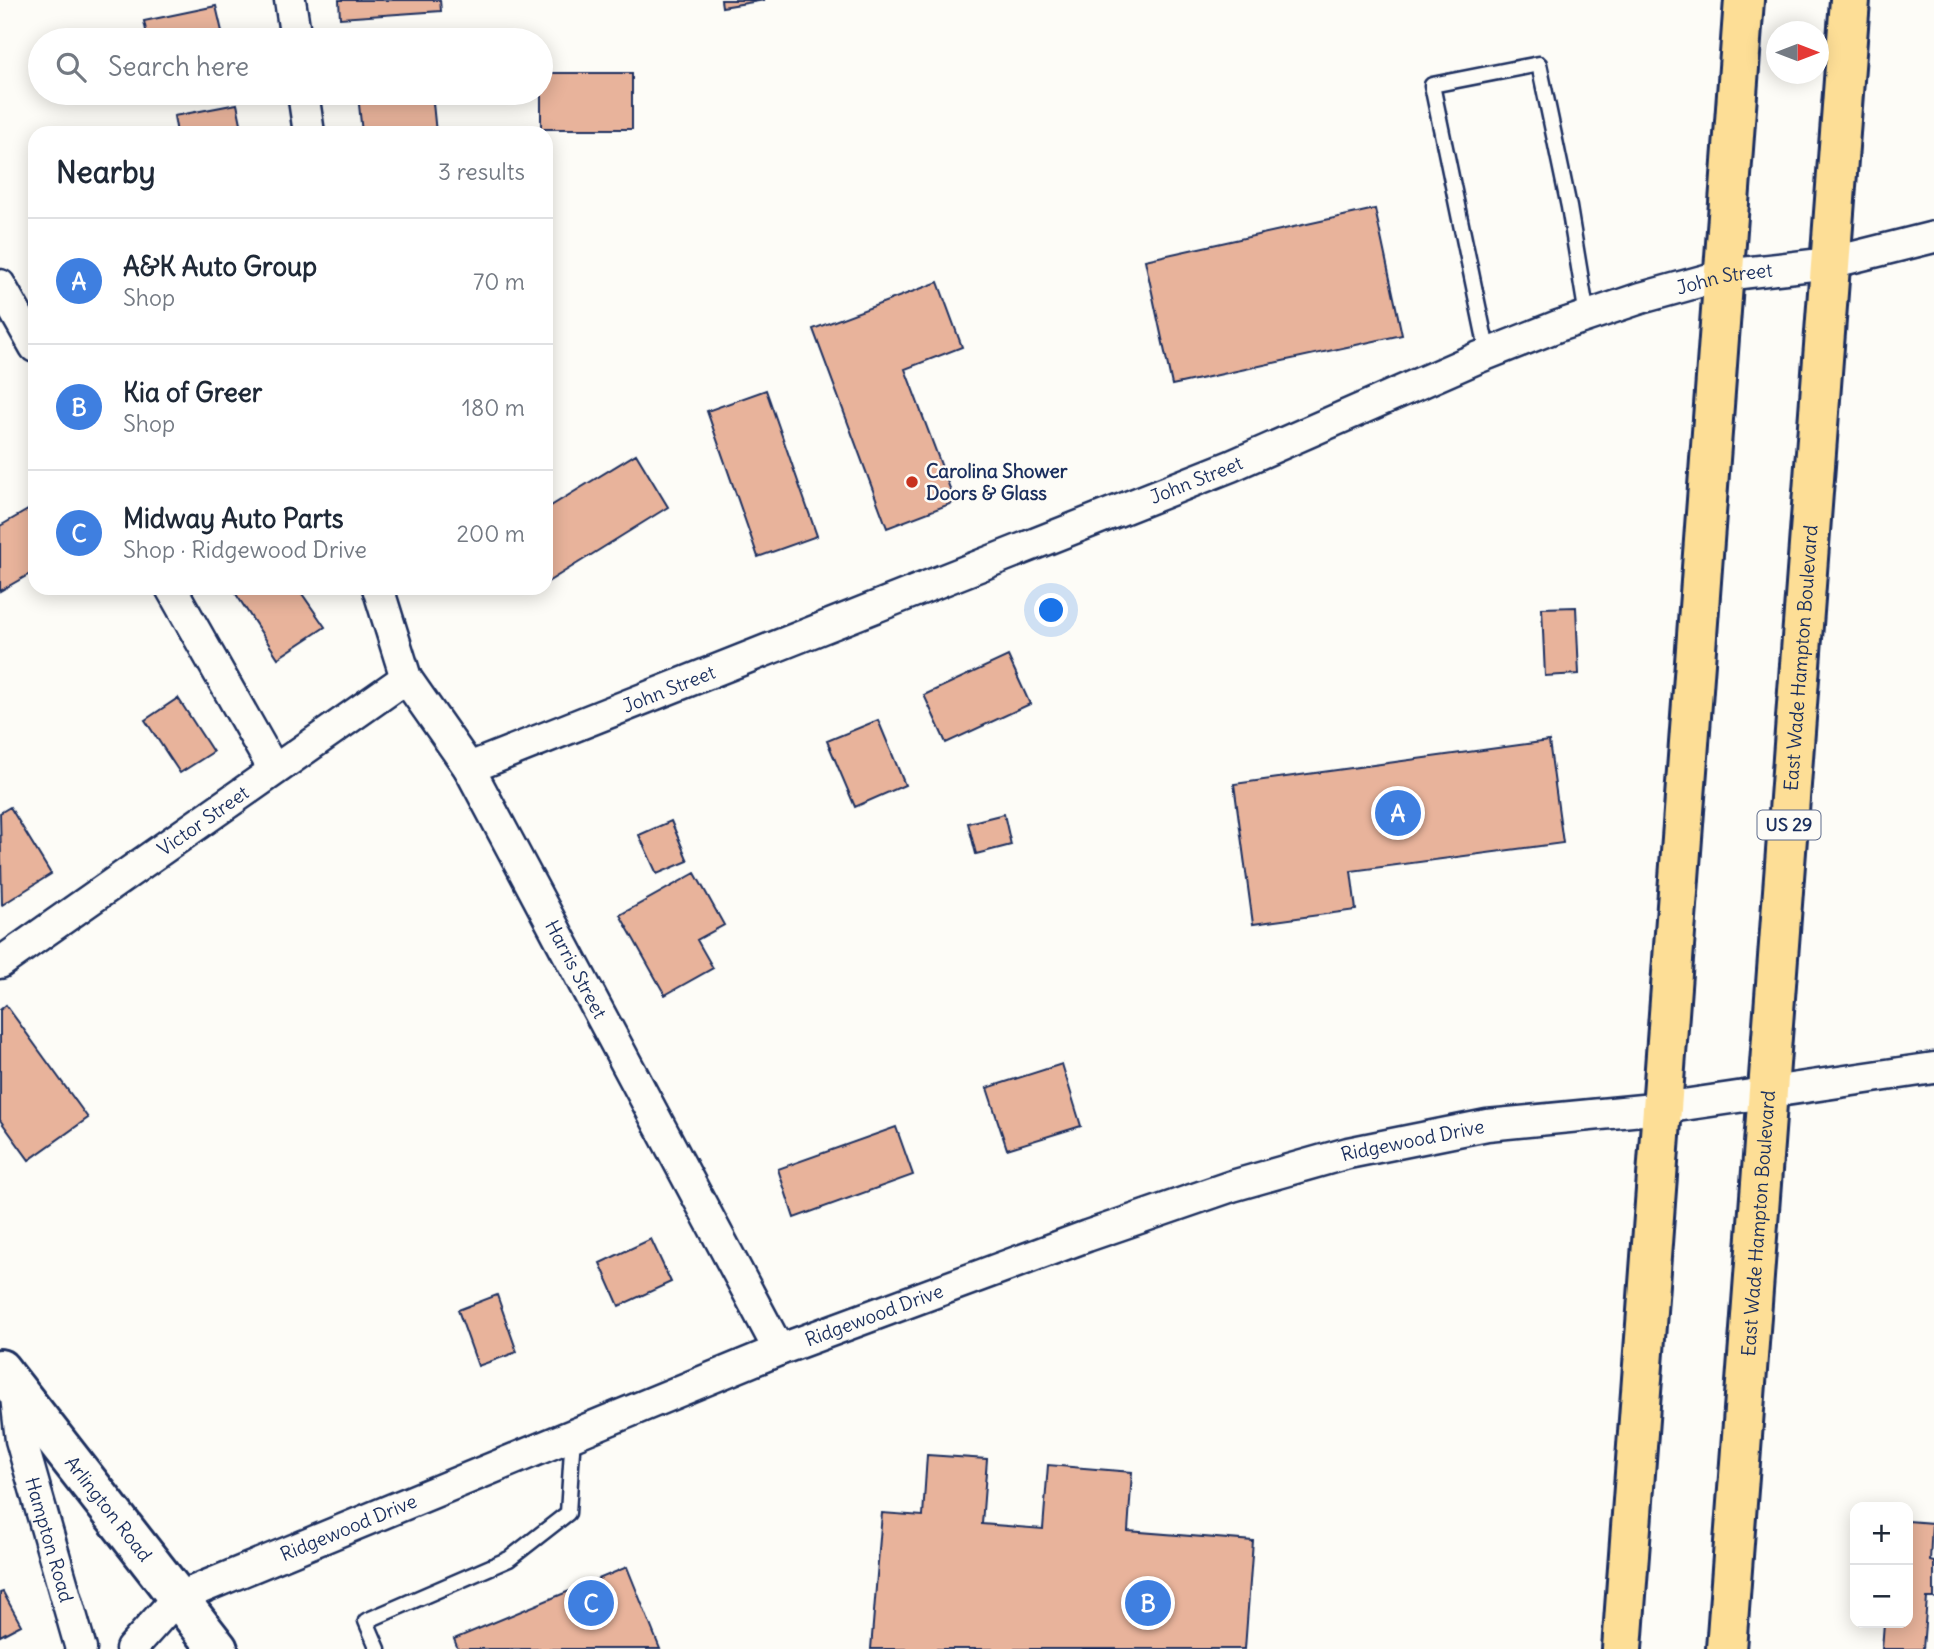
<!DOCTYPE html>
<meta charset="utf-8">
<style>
body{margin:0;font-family:Delius,sans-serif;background:#f6f6f7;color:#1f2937}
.controls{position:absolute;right:21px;bottom:21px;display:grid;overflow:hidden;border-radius:14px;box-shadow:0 4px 18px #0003}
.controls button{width:63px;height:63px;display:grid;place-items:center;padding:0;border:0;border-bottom:2px solid #e0e1e3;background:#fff;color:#1f2937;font:35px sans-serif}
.compass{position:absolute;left:1766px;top:21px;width:63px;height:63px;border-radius:50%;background:#fff;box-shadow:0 4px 18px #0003;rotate:90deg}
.you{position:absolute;left:1052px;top:611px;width:24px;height:24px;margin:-18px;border:5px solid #fff;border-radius:50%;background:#1a73e8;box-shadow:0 0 0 10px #1a73e833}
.badge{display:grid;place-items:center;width:46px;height:46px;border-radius:50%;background:#c8321e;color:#fff;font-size:23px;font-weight:700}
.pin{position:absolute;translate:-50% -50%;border:4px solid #fff;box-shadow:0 2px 7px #0006}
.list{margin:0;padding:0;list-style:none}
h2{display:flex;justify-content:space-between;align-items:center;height:91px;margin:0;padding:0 28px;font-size:30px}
h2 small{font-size:23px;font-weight:400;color:#747a83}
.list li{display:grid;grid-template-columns:46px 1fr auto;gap:21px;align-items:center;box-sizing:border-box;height:126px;padding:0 28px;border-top:2px solid #e0e1e3}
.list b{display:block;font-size:26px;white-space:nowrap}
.list p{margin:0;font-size:23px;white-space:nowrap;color:#747a83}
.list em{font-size:23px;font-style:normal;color:#747a83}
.icon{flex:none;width:38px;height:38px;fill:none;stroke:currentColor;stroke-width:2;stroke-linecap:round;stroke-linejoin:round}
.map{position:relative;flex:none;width:1934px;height:1649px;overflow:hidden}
.search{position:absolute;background:#fff;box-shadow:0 4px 18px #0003;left:28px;top:28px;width:525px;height:77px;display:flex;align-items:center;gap:18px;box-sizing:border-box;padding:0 24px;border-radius:38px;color:#747a83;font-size:26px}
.panel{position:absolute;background:#fff;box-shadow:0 4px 18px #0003;left:28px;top:126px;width:525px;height:469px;border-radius:21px}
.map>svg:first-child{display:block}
.building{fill:#e8b39b;stroke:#1b2f5e;stroke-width:2}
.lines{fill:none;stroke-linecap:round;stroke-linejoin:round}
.service-casing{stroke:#1b2f5e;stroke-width:19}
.minor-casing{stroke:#1b2f5e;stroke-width:35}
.secondary-casing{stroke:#1b2f5e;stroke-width:44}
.primary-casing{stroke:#1b2f5e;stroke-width:44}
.service{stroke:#fdfcf7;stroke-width:14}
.minor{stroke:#fdfcf7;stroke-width:30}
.secondary{stroke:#fdfcf7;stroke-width:38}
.primary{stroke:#fdde96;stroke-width:38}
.poi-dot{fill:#c8321e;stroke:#fdfcf7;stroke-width:2.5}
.labels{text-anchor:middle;stroke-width:5;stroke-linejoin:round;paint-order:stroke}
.shield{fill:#fdfcf7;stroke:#5f6c8c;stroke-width:2}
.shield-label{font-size:18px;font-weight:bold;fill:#1b2f5e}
.street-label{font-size:19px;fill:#1b2f5e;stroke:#fdfcf7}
.poi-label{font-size:19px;font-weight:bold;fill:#1b2f5e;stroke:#fdfcf7;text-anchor:start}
</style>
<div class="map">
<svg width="1934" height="1649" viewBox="0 0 1934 1649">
<rect width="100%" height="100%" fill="#fdfcf7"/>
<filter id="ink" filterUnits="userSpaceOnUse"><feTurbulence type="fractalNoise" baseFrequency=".0143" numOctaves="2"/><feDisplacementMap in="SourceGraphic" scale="14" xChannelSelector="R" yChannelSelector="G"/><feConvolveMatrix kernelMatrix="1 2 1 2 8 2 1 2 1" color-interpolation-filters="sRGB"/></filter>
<g filter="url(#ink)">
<path class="building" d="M339,0H440L441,11L340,18Z
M721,0H765L722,7Z
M216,6L224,40H148L144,21Z
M541,73H632V129H541Z
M387,93H432L436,133H362L358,95Z
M237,104L243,133H177L174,116Z
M1375,209L1402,335L1172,385L1145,260Z
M938,282L962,347L905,369L955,502L887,528L813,329Z
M766,390L817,536L758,557L707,411Z
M636,454L668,507L546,583V509Z
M35,506V571L0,591V526Z
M232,588H298L325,627L278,658Z
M1576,607L1579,674L1545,676L1542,608Z
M1008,656L1030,704L946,743L924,695Z
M178,698L213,752L180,773L145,720Z
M878,720L905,785L855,807L827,741Z
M1549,741L1563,843L1351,871L1356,910L1253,924L1234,784Z
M10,807L51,874L2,905L0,813Z
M1004,814L1011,845L976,854L968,823Z
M671,821L688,861L657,874L639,835Z
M695,873L724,925L697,940L713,968L665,995L620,915Z
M6,1005L88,1118L29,1160L0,1120V1010Z
M1062,1064L1081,1126L1007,1149L987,1088Z
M896,1127L913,1175L794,1218L778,1169Z
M651,1239L671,1282L619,1306L600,1263Z
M497,1295L517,1352L478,1366L458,1310Z
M927,1455L987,1459L982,1524L1043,1529L1048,1465L1132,1472L1128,1531L1253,1541L1245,1649H871L882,1513L923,1516Z
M1908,1521L1932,1523L1930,1561L1934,1562V1598H1927L1923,1649H1882L1884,1623H1908Z
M627,1567L660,1649H458L454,1639Z
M3,1592L21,1625L0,1636V1593Z"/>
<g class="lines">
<defs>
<path id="service" d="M1488,354L1432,85L1539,64L1569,207L1587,316
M378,1649L366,1621L509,1559L568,1513L573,1434"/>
<g id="minor">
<path d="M290,0L296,40"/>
<path d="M303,93L309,133"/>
<path d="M0,285L35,347"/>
<path d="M171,588L274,770"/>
<path id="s1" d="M378,588L406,678L469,768L779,1350"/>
<path id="s2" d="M469,768L1231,466L1477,358L1558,326L1641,298L1724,275L1830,263L1934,237"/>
<path id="s3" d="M0,963L406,678"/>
<path id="s4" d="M15,1388L21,1440L81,1649"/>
<path id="s5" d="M131,1649L177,1598L779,1350L1087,1236L1232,1186L1348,1153L1487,1125L1663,1108L1934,1068"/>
</g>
<g id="secondary">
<path id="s6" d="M0,1369L218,1649"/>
</g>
<g id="primary">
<path d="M1622,1649L1744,0"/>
<path id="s7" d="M1726,1649L1850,0"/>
</g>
</defs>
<use href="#service" class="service-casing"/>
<use href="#minor" class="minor-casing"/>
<use href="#secondary" class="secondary-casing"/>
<use href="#primary" class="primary-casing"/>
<use href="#service" class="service"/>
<use href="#minor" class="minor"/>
<use href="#secondary" class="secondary"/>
<use href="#primary" class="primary"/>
</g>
</g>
<circle class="poi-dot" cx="912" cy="482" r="7"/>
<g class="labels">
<rect class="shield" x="1757.5" y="810.5" width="63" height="29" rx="5"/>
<g class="shield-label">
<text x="1789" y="831">US 29</text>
</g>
<g class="street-label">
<text dy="7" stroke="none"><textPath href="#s2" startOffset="1349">John Street</textPath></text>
<text dy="7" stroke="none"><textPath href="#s2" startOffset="782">John Street</textPath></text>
<text dy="7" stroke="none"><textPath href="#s7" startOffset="994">East Wade Hampton Boulevard</textPath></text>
<text dy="7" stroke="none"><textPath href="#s2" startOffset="215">John Street</textPath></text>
<text dy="7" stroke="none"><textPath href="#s3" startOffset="248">Victor Street</textPath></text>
<text dy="7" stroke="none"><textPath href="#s1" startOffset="432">Harris Street</textPath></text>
<text dy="7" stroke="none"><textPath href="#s5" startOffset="1388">Ridgewood Drive</textPath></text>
<text dy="7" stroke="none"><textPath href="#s7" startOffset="427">East Wade Hampton Boulevard</textPath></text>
<text dy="7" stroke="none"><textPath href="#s5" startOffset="821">Ridgewood Drive</textPath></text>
<text dy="7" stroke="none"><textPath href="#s6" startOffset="177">Arlington Road</textPath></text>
<text dy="7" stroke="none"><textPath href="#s5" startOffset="254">Ridgewood Drive</textPath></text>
<text dy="7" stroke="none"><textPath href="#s4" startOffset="156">Hampton Road</textPath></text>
</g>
<g class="poi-label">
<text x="926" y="478">Carolina Shower<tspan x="926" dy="22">Doors &amp; Glass</tspan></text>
</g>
</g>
</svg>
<div class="controls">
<button>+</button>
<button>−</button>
</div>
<svg class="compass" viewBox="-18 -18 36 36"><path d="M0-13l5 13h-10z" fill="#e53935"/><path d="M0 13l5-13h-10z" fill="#747a83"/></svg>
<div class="you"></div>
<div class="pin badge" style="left:1398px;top:813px;background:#3f7fe0">A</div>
<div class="pin badge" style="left:1148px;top:1603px;background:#3f7fe0">B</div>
<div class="pin badge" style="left:591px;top:1603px;background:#3f7fe0">C</div>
<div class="search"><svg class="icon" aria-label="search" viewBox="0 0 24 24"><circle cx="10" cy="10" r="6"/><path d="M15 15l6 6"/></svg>Search here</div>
<section class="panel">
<h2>Nearby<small>3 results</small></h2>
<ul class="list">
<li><span class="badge" style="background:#3f7fe0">A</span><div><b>A&amp;K Auto Group</b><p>Shop</p></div><em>70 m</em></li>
<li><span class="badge" style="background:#3f7fe0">B</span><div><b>Kia of Greer</b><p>Shop</p></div><em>180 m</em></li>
<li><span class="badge" style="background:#3f7fe0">C</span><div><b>Midway Auto Parts</b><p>Shop · Ridgewood Drive</p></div><em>200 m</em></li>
</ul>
</section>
</div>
